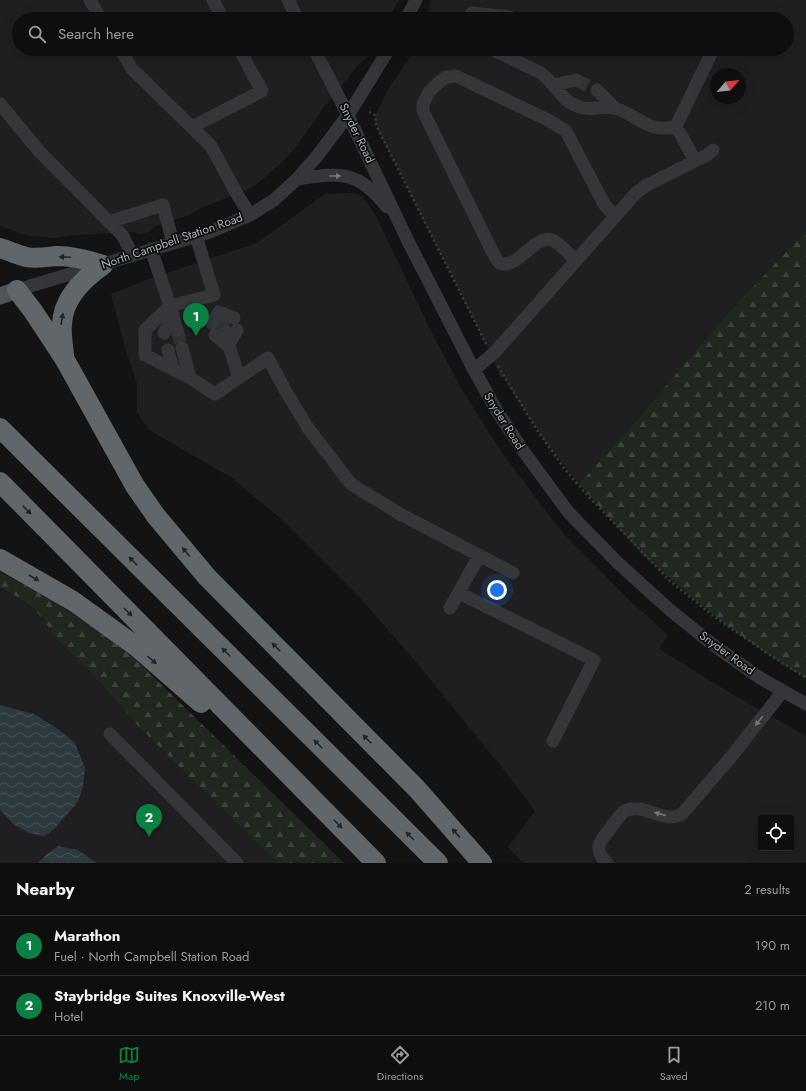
<!DOCTYPE html>
<meta charset="utf-8">
<style>
body{margin:0;font-family:Jost,sans-serif;background:#1c1c1d;color:#f1f3f6}
.controls{position:absolute;right:12px;bottom:12px;display:grid;overflow:hidden;border-radius:4px;box-shadow:0 4px 16px #0002}
.controls button{width:36px;height:36px;display:grid;place-items:center;padding:0;border:0;border-bottom:1px solid #2e2e2f;background:#0e0e0f;color:#f1f3f6;font:20px sans-serif}
.compass{position:absolute;left:710px;top:68px;width:36px;height:36px;border-radius:50%;background:#0e0e0f;box-shadow:0 4px 16px #0002;rotate:62deg}
.you{position:absolute;left:497px;top:590px;width:14px;height:14px;margin:-10px;border:3px solid #fff;border-radius:50%;background:#1a73e8;box-shadow:0 0 0 6px #1a73e833}
.badge{display:grid;place-items:center;width:26px;height:26px;border-radius:50%;background:#0b8043;color:#fff;font-size:13px;font-weight:700}
.pin{position:absolute;translate:-50% -33px;filter:drop-shadow(0 1px 2px #0008)}
.pin::after{content:'';position:absolute;top:21px;width:14px;height:12px;background:inherit;clip-path:polygon(0 0,100% 0,50% 100%)}
.list{margin:0;padding:0;list-style:none}
h2{display:flex;justify-content:space-between;align-items:center;height:52px;margin:0;padding:0 16px;font-size:17px}
h2 small{font-size:13px;font-weight:400;color:#9b9c9e}
.list li{display:grid;grid-template-columns:26px 1fr auto;gap:12px;align-items:center;box-sizing:border-box;height:60px;padding:0 16px;border-top:1px solid #2e2e2f}
.list b{display:block;font-size:15px;white-space:nowrap}
.list p{margin:0;font-size:13px;white-space:nowrap;color:#9b9c9e}
.list em{font-size:13px;font-style:normal;color:#9b9c9e}
.icon{flex:none;width:22px;height:22px;fill:none;stroke:currentColor;stroke-width:2;stroke-linecap:round;stroke-linejoin:round}
.map{position:relative;flex:none;width:806px;height:863px;overflow:hidden}
.search{position:absolute;background:#0e0e0f;box-shadow:0 4px 16px #0002;left:12px;right:12px;top:12px;height:44px;display:flex;align-items:center;gap:10px;box-sizing:border-box;padding:0 14px;border-radius:22px;color:#9b9c9e;font-size:15px}
.sheet{height:172px;background:#0e0e0f}
nav{display:flex;justify-content:space-around;align-items:center;box-sizing:border-box;height:56px;border-top:1px solid #2e2e2f;background:#0e0e0f;font-size:11px;color:#9b9c9e}
nav a{display:grid;justify-items:center;gap:2px}
nav .on{color:#0b8043}
.map>svg:first-child{display:block}
.built{fill:#1f1f21;fill-rule:evenodd}
.forest{fill:url(#forest-firs)}
.water{fill:url(#water-waves)}
.lines{fill:none;stroke-linecap:round;stroke-linejoin:round}
.minor-tunnel{stroke:#303234;stroke-width:13;stroke-dasharray:13 6;stroke-linecap:butt}
.path{stroke:#3a3d40;stroke-width:2.5;stroke-dasharray:2 3;stroke-linecap:butt}
.minor{stroke:#343639;stroke-width:13}
.major{stroke:#505458;stroke-width:17}
.highway{stroke:#60666a;stroke-width:20}
.oneway{fill:#72787d}
.oneway2{fill:#222426}
.labels{text-anchor:middle;stroke-width:3.5;stroke-linejoin:round;paint-order:stroke}
.street-label{font-size:12px;fill:#a4aeb5;stroke:#0e0e0f}
</style>
<div class="map">
<svg width="806" height="863" viewBox="0 0 806 863">
<defs>
<pattern id="forest-firs" width="22" height="20" patternUnits="userSpaceOnUse"><rect width="22" height="20" fill="#20271f"/><path d="M5 1l3.5 6h-7zM16 11l3.5 6h-7z" fill="#3d443d"/></pattern>
<pattern id="water-waves" width="16" height="10" patternUnits="userSpaceOnUse"><rect width="16" height="10" fill="#2c3a3d"/><path d="M0 5q4-4 8 0t8 0" fill="none" stroke="#485457"/></pattern>
</defs>
<rect width="100%" height="100%" fill="#131314"/>
<path class="built" d="M0,0H399L388,19H19V49H372L365,60L358,65L328,103L324,106L317,118L295,148L282,162L256,185L247,190L201,208L189,215L154,227L149,232L139,235L134,232L74,235L55,238L28,236L0,226Z
M431,0H806V231L636,421L579,484L547,444L524,410L509,387L504,377L501,378L486,344L380,134L375,122V118L376,114L388,89L416,49H787V19H427ZM716,74H740V98H716Z
M348,193L359,194L366,201L375,214L433,335L461,388L500,450L548,514L567,537L627,598L668,635L659,649L732,694L806,736V863H523L508,847L535,811L504,770L411,656L361,599L282,520L232,478L149,430L137,412V384L126,351L111,294L146,280L257,243L325,194ZM761,818H791V848H761Z
M0,589L27,602L44,620L56,639L89,670L137,725L277,863H0Z"/>
<path class="forest" d="M806,231V678L779,662L728,626L695,600L643,555L579,484L636,421L725,317Z
M0,572L48,597L127,651L344,863H277L137,725L89,670L56,639L44,620L27,602L0,588Z"/>
<path class="water" d="M0,705L34,714L58,729L75,743L85,768L83,786L78,802L54,829L45,836L29,833L13,824L0,810Z
M58,846L78,850L97,863H38L47,854Z"/>
<g class="lines">
<path class="minor-tunnel" d="M576,80L597,90
M221,320L225,333
M177,330L182,348"/>
<path class="path" d="M369,112L375,115L376,125L486,344
M498,366L535,427L563,467L586,494L669,580L713,616L767,653L806,678"/>
<path class="minor" d="M90,0L101,19
M213,0L223,19
M288,0L298,19
M406,19L416,0
M468,19L472,13L510,17L509,19
M120,49L132,69L211,146L237,194L250,215
M314,49L348,115L407,239L474,370L497,411L524,452L569,513L619,564L670,610L712,644L760,678L806,704
M491,49L541,73C546,77 550,81 554,86C559,91 563,98 569,102C588,114 596,105 614,108C628,111 640,123 654,127C661,129 668,127 675,128L680,133L695,161
M554,85L576,80
M597,90L615,108
M0,104L39,151L123,236L132,255
M192,127L262,91L239,49
M675,128L713,50L711,49
M297,179C340,173 357,169 387,207
M109,222L163,205L173,243
M151,249L170,306L177,330
M576,261C570,255 560,243 552,240C535,234 516,271 500,263C497,261 495,257 493,253L423,111V104L429,92L437,84L446,77L456,76L548,120L566,131L604,204L615,217
M17,290L207,233L250,215L274,200L297,179L318,155L348,115L389,49
M212,323L219,312L234,318
M164,333L173,315
M225,333L239,378
M215,335L228,346L237,330
M182,348L190,378L215,394L268,358L285,390L308,428L351,484L400,514L513,573
M168,350L173,369
M474,370L495,352L636,193L647,185L707,155L713,150
M190,378L145,355V330L170,306L214,295L196,236
M459,593L594,660L553,741
M450,608L479,556
M110,734L237,863
M607,863C594,850 598,843 609,830C613,824 618,818 623,812C642,800 664,825 682,814L731,757L783,691"/>
<path class="major" d="M0,296L17,290"/>
<path class="highway" d="M0,248C9,251 18,255 26,257C37,259 47,257 57,256C73,256 88,260 103,265
M17,290L33,311L64,358L135,486L156,516L207,577L417,789L482,863
M64,355C63,345 61,334 62,324C63,298 83,279 103,265
M0,428L438,863
M0,482L376,863
M0,559L73,601L137,647L201,703"/>
</g>
<defs><path id="oneway-solid" d="M-6-.8H1V-3.2L6.5 0L1 3.2V.8H-6Z"/></defs>
<g class="oneway">
<use href="#oneway-solid" transform="translate(335 176)"/>
<use href="#oneway-solid" transform="translate(759 721) rotate(128)"/>
<use href="#oneway-solid" transform="translate(660 814) rotate(-165)"/>
</g>
<g class="oneway2">
<use href="#oneway-solid" transform="translate(65 257) rotate(-177)"/>
<use href="#oneway-solid" transform="translate(62 319) rotate(-81)"/>
<use href="#oneway-solid" transform="translate(27 510) rotate(45)"/>
<use href="#oneway-solid" transform="translate(186 552) rotate(-130)"/>
<use href="#oneway-solid" transform="translate(133 561) rotate(-135)"/>
<use href="#oneway-solid" transform="translate(34 578) rotate(30)"/>
<use href="#oneway-solid" transform="translate(128 612) rotate(45)"/>
<use href="#oneway-solid" transform="translate(276 647) rotate(-135)"/>
<use href="#oneway-solid" transform="translate(226 652) rotate(-135)"/>
<use href="#oneway-solid" transform="translate(152 660) rotate(41)"/>
<use href="#oneway-solid" transform="translate(367 739) rotate(-135)"/>
<use href="#oneway-solid" transform="translate(318 744) rotate(-135)"/>
<use href="#oneway-solid" transform="translate(338 824) rotate(45)"/>
<use href="#oneway-solid" transform="translate(456 833) rotate(-132)"/>
<use href="#oneway-solid" transform="translate(410 836) rotate(-135)"/>
</g>
<g class="labels">
<g class="street-label">
<text transform="translate(357 133) rotate(64)" y="4">Snyder Road</text>
<text transform="translate(172 241) rotate(-19)" y="4">North Campbell Station Road</text>
<text transform="translate(504 421) rotate(58)" y="4">Snyder Road</text>
<text transform="translate(727 653) rotate(36)" y="4">Snyder Road</text>
</g>
</g>
</svg>
<div class="controls">
<button><svg class="icon" aria-label="locate" viewBox="0 0 24 24"><circle cx="12" cy="12" r="6"/><path d="M12 2v4M12 18v4M2 12h4M18 12h4"/></svg></button>
</div>
<svg class="compass" viewBox="-18 -18 36 36"><path d="M0-13l5 13h-10z" fill="#e53935"/><path d="M0 13l5-13h-10z" fill="#9b9c9e"/></svg>
<div class="you"></div>
<div class="pin badge" style="left:196px;top:336px">1</div>
<div class="pin badge" style="left:149px;top:837px">2</div>
<div class="search"><svg class="icon" aria-label="search" viewBox="0 0 24 24"><circle cx="10" cy="10" r="6"/><path d="M15 15l6 6"/></svg>Search here</div>
</div>
<section class="sheet">
<h2>Nearby<small>2 results</small></h2>
<ul class="list">
<li><span class="badge">1</span><div><b>Marathon</b><p>Fuel · North Campbell Station Road</p></div><em>190 m</em></li>
<li><span class="badge">2</span><div><b>Staybridge Suites Knoxville-West</b><p>Hotel</p></div><em>210 m</em></li>
</ul>
</section>
<nav>
<a class="on"><svg class="icon" aria-label="map" viewBox="0 0 24 24"><path d="M3 6l6-2 6 2 6-2v14l-6 2-6-2-6 2zM9 4v14M15 6v14"/></svg>Map</a>
<a><svg class="icon" aria-label="directions" viewBox="0 0 24 24"><path d="M12 3l9 9-9 9-9-9zM9 14v-3h6M13 9l2 2-2 2"/></svg>Directions</a>
<a><svg class="icon" aria-label="saved" viewBox="0 0 24 24"><path d="M7 4h10v16l-5-4-5 4z"/></svg>Saved</a>
</nav>
